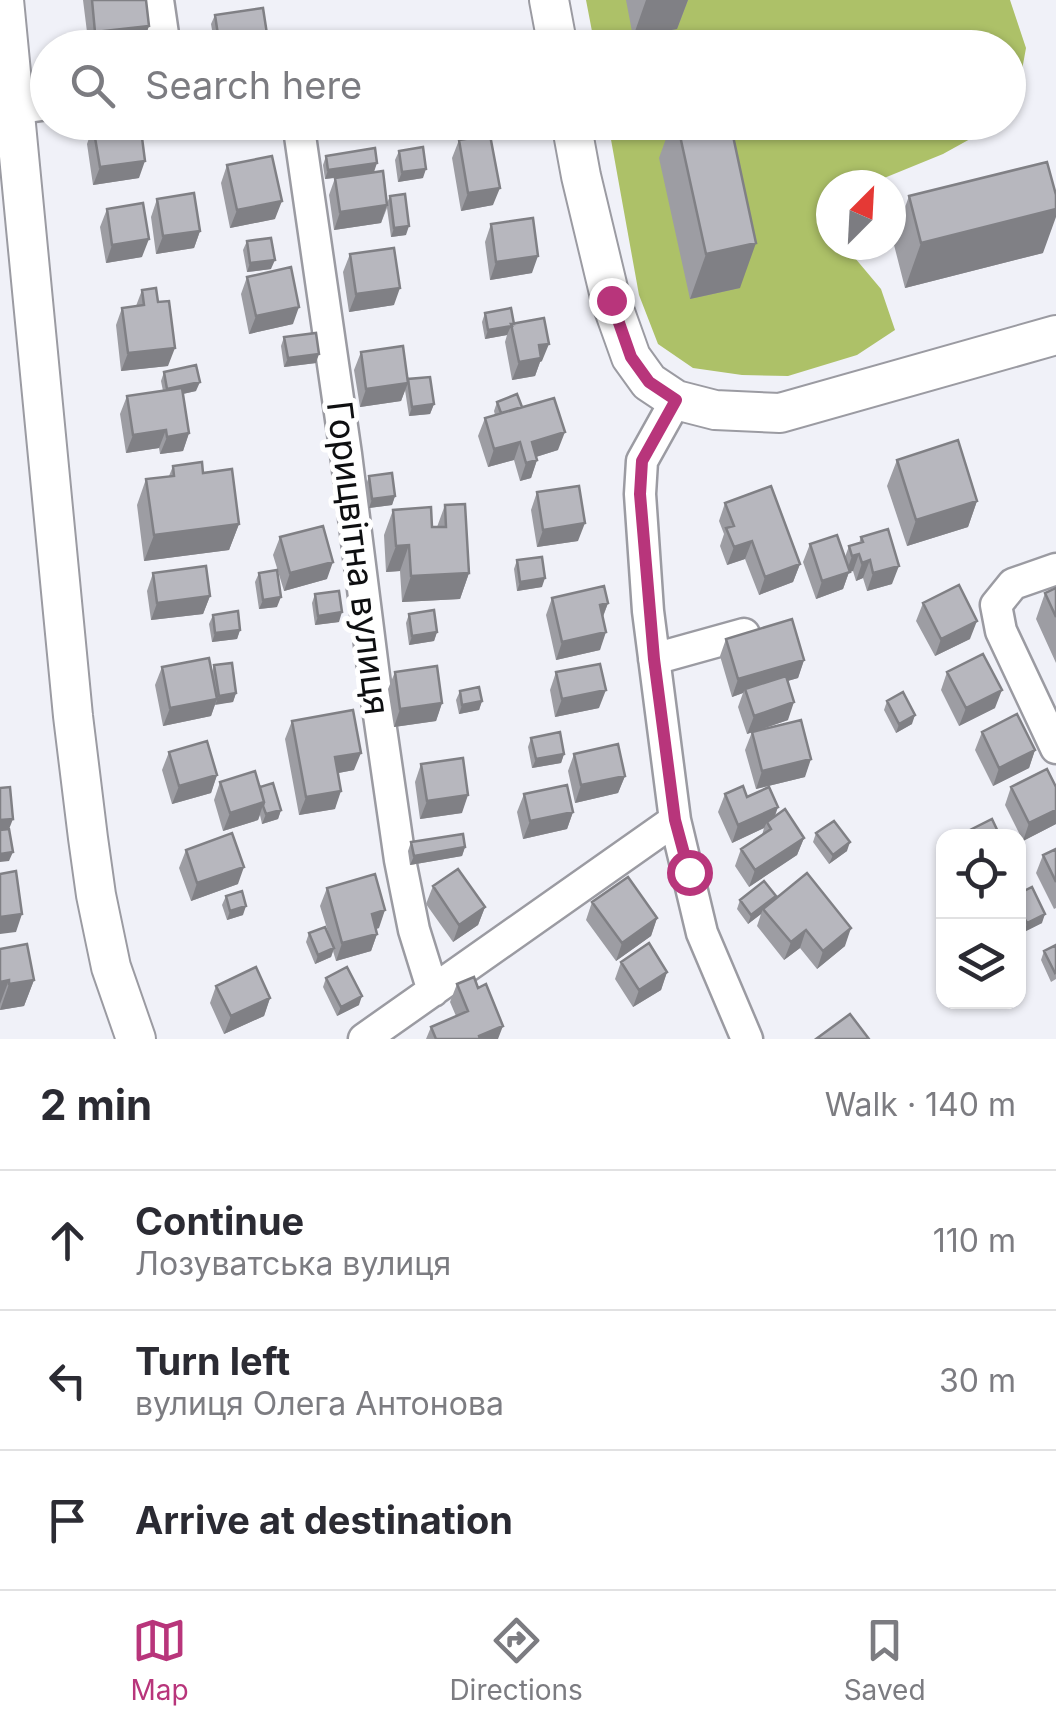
<!DOCTYPE html>
<meta charset="utf-8">
<style>
body{margin:0;font-family:Inter,sans-serif;background:#f2f2f3;color:#2b2b33}
.controls{position:absolute;right:30px;bottom:30px;display:grid;overflow:hidden;border-radius:20px;box-shadow:0 2px 8px #0004}
.controls button{width:90px;height:90px;display:grid;place-items:center;padding:0;border:0;border-bottom:2px solid #e1e1e2;background:#fff;color:#2b2b33;font:50px sans-serif}
.compass{position:absolute;left:816px;top:170px;width:90px;height:90px;border-radius:50%;background:#fff;box-shadow:0 2px 8px #0004;rotate:24deg}
.stop{position:absolute;width:30px;height:30px;margin:-22px;border:8px solid #b8357b;border-radius:50%;background:#fff}
.stop.end{background:#b8357b;border-color:#fff;box-shadow:0 2px 10px #0008}
.list{margin:0;padding:0;list-style:none}
h2{display:flex;justify-content:space-between;align-items:center;height:130px;margin:0;padding:0 40px;font-size:42px}
h2 small{font-size:32px;font-weight:400;color:#7c7c81}
.list li{display:grid;grid-template-columns:65px 1fr auto;gap:30px;align-items:center;box-sizing:border-box;height:140px;padding:0 40px;border-top:2px solid #e1e1e2}
.list b{display:block;font-size:38px;white-space:nowrap}
.list p{margin:0;font-size:32px;white-space:nowrap;color:#7c7c81}
.list em{font-size:32px;font-style:normal;color:#7c7c81}
.icon{flex:none;width:55px;height:55px;fill:none;stroke:currentColor;stroke-width:2;stroke-linecap:round;stroke-linejoin:round}
.map{position:relative;flex:none;width:1056px;height:1039px;overflow:hidden}
.search{position:absolute;background:#fff;box-shadow:0 2px 8px #0004;left:30px;right:30px;top:30px;height:110px;display:flex;align-items:center;gap:25px;box-sizing:border-box;padding:0 35px;border-radius:55px;color:#7c7c81;font-size:38px}
.sheet{height:550px;background:#fff}
nav{display:flex;justify-content:space-around;align-items:center;box-sizing:border-box;height:140px;border-top:2px solid #e1e1e2;background:#fff;font-size:28px;color:#7c7c81}
nav a{display:grid;justify-items:center;gap:5px}
nav .on{color:#b8357b}
.map>svg:first-child{display:block}
.forest{fill:#adc168}
.lines{fill:none;stroke-linecap:round;stroke-linejoin:round}
.minor-casing{stroke:#9b9ba2;stroke-width:35}
.major-casing{stroke:#9b9ba2;stroke-width:42}
.minor{stroke:#fff;stroke-width:30}
.major{stroke:#fff;stroke-width:38}
.wall{fill:#9d9da3}
.shaded-wall{fill:#808085}
.building{fill:#b7b7be;stroke:#808085;stroke-width:2.5}
.route{stroke:#b8357b;stroke-width:12}
.labels{text-anchor:middle;stroke-width:10;stroke-linejoin:round;paint-order:stroke}
.street-label{font-size:35px;fill:#0e0f11;stroke:#fff}
</style>
<div class="map">
<svg width="1056" height="1039" viewBox="0 0 1056 1039">
<rect width="100%" height="100%" fill="#f0f1f8"/>
<path class="forest" d="M586,0H1010L1026,48L1014,114L1009,117L1008,48L595,47Z
M608,123H999L943,154L867,185H831V245H844L881,289L895,330L857,355L788,376L742,375L693,368L658,344L639,295Z"/>
<g class="lines">
<defs>
<path id="minor" d="M158,0L165,48
M14,109L48,104
M298,122L346,454L378,708L400,860L414,930L433,991
M676,400L642,461L640,494L648,611L675,820L702,933L747,1039
M1056,569L1013,584L996,605L1001,631L1056,748
M654,659L744,634
M364,1039L675,820"/>
<path id="major" d="M4,0L73,716L88,838L96,895L111,967L136,1039
M549,0L558,48
M571,122L581,176L611,301L631,357L649,382L676,400L715,410L780,413L1056,335"/>
</defs>
<use href="#minor" class="minor-casing"/>
<use href="#major" class="major-casing"/>
<use href="#minor" class="minor"/>
<use href="#major" class="major"/>
</g>
<path class="wall" d="M83,0H146L149,26L142,44L111,48H89Z
M626,0H688L677,29L633,37Z
M215,15L269,48H215L211,24Z
M672,122H730L740,288L690,299L659,158Z
M93,126L139,178L93,185L87,144Z
M459,140L493,205L461,211L452,158Z
M399,151L423,178L398,182L395,160Z
M326,156L374,172L387,203L390,196L406,235L391,237L387,208L381,223L334,230L329,195L335,178L325,179L323,165Z
M227,165L275,219L230,228L221,183Z
M909,196L1043,253L905,288L893,241Z
M157,199L200,231L194,248L156,254L151,217Z
M107,209L142,257L106,263L100,227Z
M491,224L532,273L490,280L485,242Z
M247,241L271,269L247,272L243,250Z
M350,254L394,305L349,312L343,272Z
M247,277L293,324L249,334L241,294Z
M142,290L168,366L121,371L116,325L122,308L136,306Z
M485,313L514,324L542,361L540,362L535,376L512,380L505,342L507,335L485,339L482,322Z
M284,337L316,363L284,367L281,346Z
M361,352L408,381L434,404L430,414L409,416L405,390L401,401L360,407L354,370Z
M164,372L196,391L183,394L189,433L183,451L160,454L159,448L126,453L120,414L127,396L163,391L161,381Z
M497,402L522,407L558,450L536,457L537,460L531,478L520,481L514,460L488,467L478,436L485,418L495,415L494,411Z
M897,460L977,501L968,527L907,546L887,486Z
M173,466L203,473L239,524L229,550L144,561L137,505L146,479L169,476Z
M369,476L395,496L392,505L369,508L366,485Z
M537,492L578,541L537,547L531,510Z
M725,503L800,564L793,582L759,595L745,559L727,565L720,546L724,534L719,521Z
M445,505L469,573L460,599L402,602L400,571L386,572L384,535L393,510L432,527H437Z
M280,537L327,579L284,591L273,555Z
M861,537L892,584L867,591L863,578L856,581L853,571L849,572L843,589L816,599L803,562L810,544L845,557L849,546L859,543Z
M517,560L542,587L517,591L514,569Z
M153,573L210,596L203,614L151,620L147,591Z
M259,573L277,607L259,609L255,582Z
M1056,588V663L1036,619L1045,593Z
M315,594L339,622L315,625L312,603Z
M552,598L608,603L603,617L600,650L556,660L546,615Z
M923,603L970,639L935,656L916,621Z
M409,614L437,632L434,641L409,645L406,623Z
M213,615L240,630L237,639L212,642L209,624Z
M726,639L804,660L798,678L787,681L788,720L747,734L738,707L743,693L732,697L720,656Z
M214,665L236,693L233,702L215,704L211,716L163,726L155,685L162,667L212,672Z
M395,672L442,703L436,721L394,727L388,689Z
M556,672L599,708L555,717L550,690Z
M947,672L995,708L959,726L941,690Z
M460,691L482,701L479,710L459,714L456,700Z
M887,701L912,724L896,733L884,710Z
M292,721L354,770L338,773L335,809L299,815L285,739Z
M752,732L805,777L756,789L745,750Z
M982,732L1035,750L1029,768L993,786L975,750Z
M531,738L564,754L561,763L532,768L528,747Z
M169,752L217,775L211,793L172,804L162,770Z
M574,754L625,776L618,793L575,803L568,771Z
M421,764L462,813L420,819L415,782Z
M220,782L281,810L278,819L262,824L260,815L258,820L223,831L214,800Z
M1011,787H1056V824L1023,841L1005,805Z
M524,794L573,812L567,829L523,839L517,812Z
M725,794L775,816L804,838L797,855L749,887L735,866L741,849L762,835L764,828L732,843L718,812Z
M816,833L847,851L829,864L813,842Z
M411,842L465,847L462,856L410,865L408,851Z
M1056,849V908L1054,909L1036,873L1043,855Z
M186,850L238,884L191,901L179,868Z
M433,886L485,907L478,925L453,942L426,904Z
M327,888L379,928L376,929L377,934L371,951L336,961L333,951L331,957L315,964L306,942L309,933L329,935L320,906Z
M1018,894L1042,923L1024,932L1018,921Z
M226,896L243,915L227,920L222,905Z
M776,896L774,900L845,946L817,969L800,948L784,960L757,926L761,914L748,924L737,909L740,900Z
M592,902L657,918L651,936L616,961L586,920Z
M1056,945V979L1051,982L1041,960L1044,951Z
M0,949L34,980L24,1006L0,1010Z
M621,962L667,972L661,990L633,1007L615,979Z
M326,978L359,1005L337,1016L323,987Z
M457,984L478,988L498,1039H426L431,1027L456,1016L450,1002Z
M216,986L270,998L264,1016L224,1034L210,1003Z"/>
<path class="shaded-wall" d="M646,0H688L677,29L633,37Z
M149,26L142,44L111,48H90L95,32Z
M317,122H348L315,127Z
M454,122H481L453,126Z
M145,161L139,178L93,185L100,167Z
M377,163L374,172L325,179L328,170Z
M426,169L423,178L398,182L402,172Z
M500,188L493,205L461,211L468,193Z
M282,201L275,219L230,228L237,210Z
M387,205L381,223L334,230L340,212Z
M1056,209V217L1043,253L905,288L921,243Z
M409,226L406,235L391,237L394,228Z
M200,231L194,248L156,254L163,236Z
M149,239L142,257L106,263L112,245Z
M756,243L740,288L690,299L706,254Z
M538,256L532,273L490,280L496,262Z
M275,260L271,269L247,272L250,263Z
M400,288L394,305L349,312L356,294Z
M299,307L293,324L249,334L256,316Z
M511,326L507,335L485,339L488,330Z
M549,344L542,361L540,362L535,376L512,380L519,362L539,345Z
M175,348L168,366L121,371L128,353Z
M319,354L316,363L284,367L288,358Z
M200,382L196,391L164,398L167,389Z
M408,383L401,401L360,407L366,389Z
M434,404L430,414L409,416L412,407Z
M166,430L159,448L126,453L133,435Z
M565,432L558,450L526,460L532,442Z
M189,433L183,451L160,454L167,437Z
M520,442L514,460L488,467L494,449Z
M537,460L531,478L520,481L526,463Z
M395,496L392,505L369,508L372,499Z
M977,501L968,527L907,546L916,520Z
M585,523L578,541L537,547L543,530Z
M239,524L229,550L144,561L154,535Z
M752,541L745,559L727,565L734,547Z
M409,545L400,571L386,572L396,546Z
M859,554L853,571L849,572L843,589L816,599L822,581L846,573L852,556Z
M870,560L863,578L856,581L862,563Z
M333,562L327,579L284,591L290,573Z
M800,564L793,582L759,595L765,577Z
M899,566L892,584L867,591L873,573Z
M469,573L460,599L402,602L411,576Z
M545,578L542,587L517,591L520,582Z
M210,596L203,614L151,620L157,603Z
M281,597L277,607L259,609L263,600Z
M608,603L601,621L600,605Z
M342,612L339,622L315,625L318,616Z
M977,621L970,639L935,656L941,639Z
M240,630L237,639L212,642L215,633Z
M437,632L434,641L409,645L412,636Z
M606,632L600,650L556,660L562,642Z
M804,660L798,678L746,693L745,689L743,693L732,697L738,679Z
M606,690L599,708L555,717L562,699Z
M1002,690L995,708L959,726L966,708Z
M236,693L233,702L215,705L219,696Z
M217,699L211,716L163,726L170,708Z
M482,701L479,710L459,714L462,705Z
M794,702L788,720L747,734L754,716Z
M442,703L436,721L394,727L400,709Z
M915,715L912,724L896,733L899,724Z
M1035,750L1029,768L993,786L999,768Z
M361,753L354,770L328,775L335,757Z
M564,754L561,763L532,768L536,759Z
M811,759L805,777L756,789L762,771Z
M217,775L211,793L172,804L179,786Z
M625,776L618,793L575,803L581,785Z
M341,791L335,809L299,815L306,797Z
M468,795L462,813L420,819L427,801Z
M264,802L258,820L223,831L230,813Z
M778,807L772,825L767,822L764,828L732,843L738,825Z
M281,810L278,819L262,824L266,814Z
M1056,810V824L1023,841L1029,823Z
M573,812L567,829L523,839L530,821Z
M13,819L6,837H0V820Z
M804,838L797,855L749,887L755,870Z
M850,842L847,851L829,864L833,855Z
M465,847L462,856L410,865L414,856Z
M13,852L9,861L0,862V854Z
M244,867L238,884L191,901L197,883Z
M776,896L772,905L763,909L761,914L748,924L751,915Z
M246,906L243,915L227,920L230,911Z
M485,907L478,925L453,942L459,925Z
M385,910L379,928L365,932L372,914Z
M22,914L16,932L0,934V917Z
M1045,914L1042,923L1024,932L1027,923Z
M657,918L651,936L616,961L622,943Z
M851,928L845,946L817,969L823,951Z
M806,930L800,948L784,960L791,942Z
M377,934L371,951L336,961L342,943Z
M334,948L331,957L315,964L318,955Z
M667,972L661,990L633,1007L639,990Z
M9,980L0,1004V982Z
M34,980L24,1006L0,1010L9,984Z
M362,996L359,1005L337,1016L341,1007Z
M270,998L264,1016L224,1034L231,1016Z
M503,1026L498,1039H478L479,1036Z"/>
<path class="building" d="M92,0H146L149,26L95,32Z
M263,8L269,47L220,48L215,15Z
M119,122H140L145,161L100,167L93,126Z
M677,122H730L756,243L706,254Z
M490,135L500,188L468,193L459,140Z
M423,147L426,169L402,172L399,151Z
M375,148L377,163L328,170L326,156Z
M272,156L282,201L237,210L227,165Z
M1047,162L1056,195V209L921,243L909,196Z
M383,171L387,205L340,212L335,178Z
M194,193L200,231L163,236L157,199Z
M405,194L409,226L394,228L390,196Z
M143,203L149,239L112,245L107,209Z
M533,218L538,256L496,262L491,224Z
M271,238L275,260L250,263L247,241Z
M394,248L400,288L356,294L350,254Z
M291,267L299,307L256,316L247,277Z
M156,288L158,302L169,301L175,348L128,353L122,308L144,305L142,290Z
M511,308L514,324H511L512,326L488,330L485,313Z
M544,318L549,344L539,345L541,358L519,362L511,324Z
M316,333L319,354L288,358L284,337Z
M403,346L408,383L366,389L361,352Z
M196,365L200,382L167,389L164,372Z
M430,377L434,404L412,407L408,379Z
M182,388L189,433L167,437L166,430L133,435L127,396Z
M517,394L522,407L501,413L497,402Z
M554,398L565,432L532,442L537,460L526,463L520,442L494,449L485,418Z
M958,440L977,501L916,520L897,460Z
M202,462L203,473L232,469L239,524L154,535L146,479L174,476L173,466Z
M392,473L395,496L372,499L369,476Z
M579,486L585,523L543,530L537,492Z
M771,486L800,564L765,577L752,541L734,547L726,528L734,526L725,503Z
M465,504L469,573L411,576L409,545L396,546L393,510L431,507L432,527H446L445,505Z
M323,526L333,562L290,573L280,537Z
M888,529L899,566L873,573L870,560L862,563L859,554L852,556L849,546L863,542L861,537Z
M837,535L850,572L822,581L810,544Z
M542,557L545,578L520,582L517,560Z
M206,566L210,596L157,603L153,573Z
M277,570L281,597L263,600L259,573Z
M959,585L977,621L941,639L923,603Z
M604,586L608,603L600,605L606,632L562,642L552,598Z
M1056,588V617L1045,593Z
M339,591L342,612L318,616L315,594Z
M434,610L437,632L412,636L409,614Z
M238,611L240,630L215,633L213,615Z
M792,619L804,660L738,679L726,639Z
M983,654L1002,690L966,708L947,672Z
M209,658L217,699L170,708L162,667Z
M232,663L236,693L219,696L214,665Z
M600,664L606,690L562,699L556,672Z
M437,666L442,703L400,709L395,672Z
M786,676L794,702L754,716L745,689Z
M479,687L482,701L462,705L460,691Z
M903,692L915,715L899,724L887,701Z
M353,710L361,753L335,757L341,791L306,797L292,721Z
M1017,714L1035,750L999,768L982,732Z
M801,720L811,759L762,771L752,732Z
M560,732L564,754L536,759L531,738Z
M207,741L217,775L179,786L169,752Z
M618,744L625,776L581,785L574,754Z
M463,758L468,795L427,801L421,764Z
M1047,769L1056,787V810L1029,823L1011,787Z
M255,771L264,802L230,813L220,782Z
M273,783L281,810L266,814L263,806L264,802L260,787Z
M567,785L573,812L530,821L524,794Z
M743,786L747,797L769,787L778,807L738,825L725,794Z
M10,787L13,819L0,820V788Z
M785,809L804,838L755,870L741,849L771,829L767,822Z
M992,819L1000,836H958Z
M834,821L850,842L833,855L816,833Z
M9,829L13,852L0,854V830Z
M232,833L244,867L197,883L186,850Z
M463,834L465,847L414,856L411,842Z
M1056,849V882L1043,855Z
M458,869L485,907L459,925L433,886Z
M16,871L22,914L0,917V874Z
M807,873L851,928L823,951L806,930L791,942L763,909Z
M375,874L385,910L372,914L377,934L342,943L327,888Z
M628,877L657,918L622,943L592,902Z
M764,881L776,896L751,915L740,900Z
M1032,887L1045,914L1027,923L1018,906V894Z
M242,891L246,906L230,911L226,896Z
M325,927L334,948L318,955L309,933Z
M649,943L667,972L639,990L621,962Z
M27,944L34,980L9,984V980L0,982V949Z
M1056,945V972L1055,973L1044,951Z
M256,967L270,998L231,1016L216,986Z
M347,967L362,996L341,1007L326,978Z
M474,977L478,988L486,984L503,1026L479,1036L480,1039H436L431,1027L468,1011L457,984Z
M850,1014L869,1039H816Z"/>
<g class="lines">
<path class="route" d="M611,300L631,357L649,382L676,400L642,461L640,494L654,659L675,820L689,872"/>
</g>
<g class="labels">
<g class="street-label">
<text transform="translate(358 558) rotate(83)" y="12">Горицвітна вулиця</text>
</g>
</g>
</svg>
<div class="controls">
<button><svg class="icon" aria-label="locate" viewBox="0 0 24 24"><circle cx="12" cy="12" r="6"/><path d="M12 2v4M12 18v4M2 12h4M18 12h4"/></svg></button>
<button><svg class="icon" aria-label="layers" viewBox="0 0 24 24"><path d="M12 4l9 5-9 5-9-5zM3 14l9 5 9-5"/></svg></button>
</div>
<svg class="compass" viewBox="-18 -18 36 36"><path d="M0-13l5 13h-10z" fill="#e53935"/><path d="M0 13l5-13h-10z" fill="#7c7c81"/></svg>
<div class="stop" style="left:689px;top:872px"></div>
<div class="stop end" style="left:611px;top:300px"></div>
<div class="search"><svg class="icon" aria-label="search" viewBox="0 0 24 24"><circle cx="10" cy="10" r="6"/><path d="M15 15l6 6"/></svg>Search here</div>
</div>
<section class="sheet">
<h2>2 min<small>Walk · 140 m</small></h2>
<ul class="list">
<li><svg class="icon" aria-label="ahead" viewBox="0 0 24 24"><path d="M12 20V5M6 11l6-6 6 6"/></svg><div><b>Continue</b><p>Лозуватська вулиця</p></div><em>110 m</em></li>
<li><svg class="icon" aria-label="left" viewBox="0 0 24 24"><path d="M17 20v-9H6M10 6l-5 5 5 5"/></svg><div><b>Turn left</b><p>вулиця Олега Антонова</p></div><em>30 m</em></li>
<li><svg class="icon" aria-label="arrive" viewBox="0 0 24 24"><path d="M6 21V4h12l-3 4 3 4H6"/></svg><div><b>Arrive at destination</b></div></li>
</ul>
</section>
<nav>
<a class="on"><svg class="icon" aria-label="map" viewBox="0 0 24 24"><path d="M3 6l6-2 6 2 6-2v14l-6 2-6-2-6 2zM9 4v14M15 6v14"/></svg>Map</a>
<a><svg class="icon" aria-label="directions" viewBox="0 0 24 24"><path d="M12 3l9 9-9 9-9-9zM9 14v-3h6M13 9l2 2-2 2"/></svg>Directions</a>
<a><svg class="icon" aria-label="saved" viewBox="0 0 24 24"><path d="M7 4h10v16l-5-4-5 4z"/></svg>Saved</a>
</nav>
